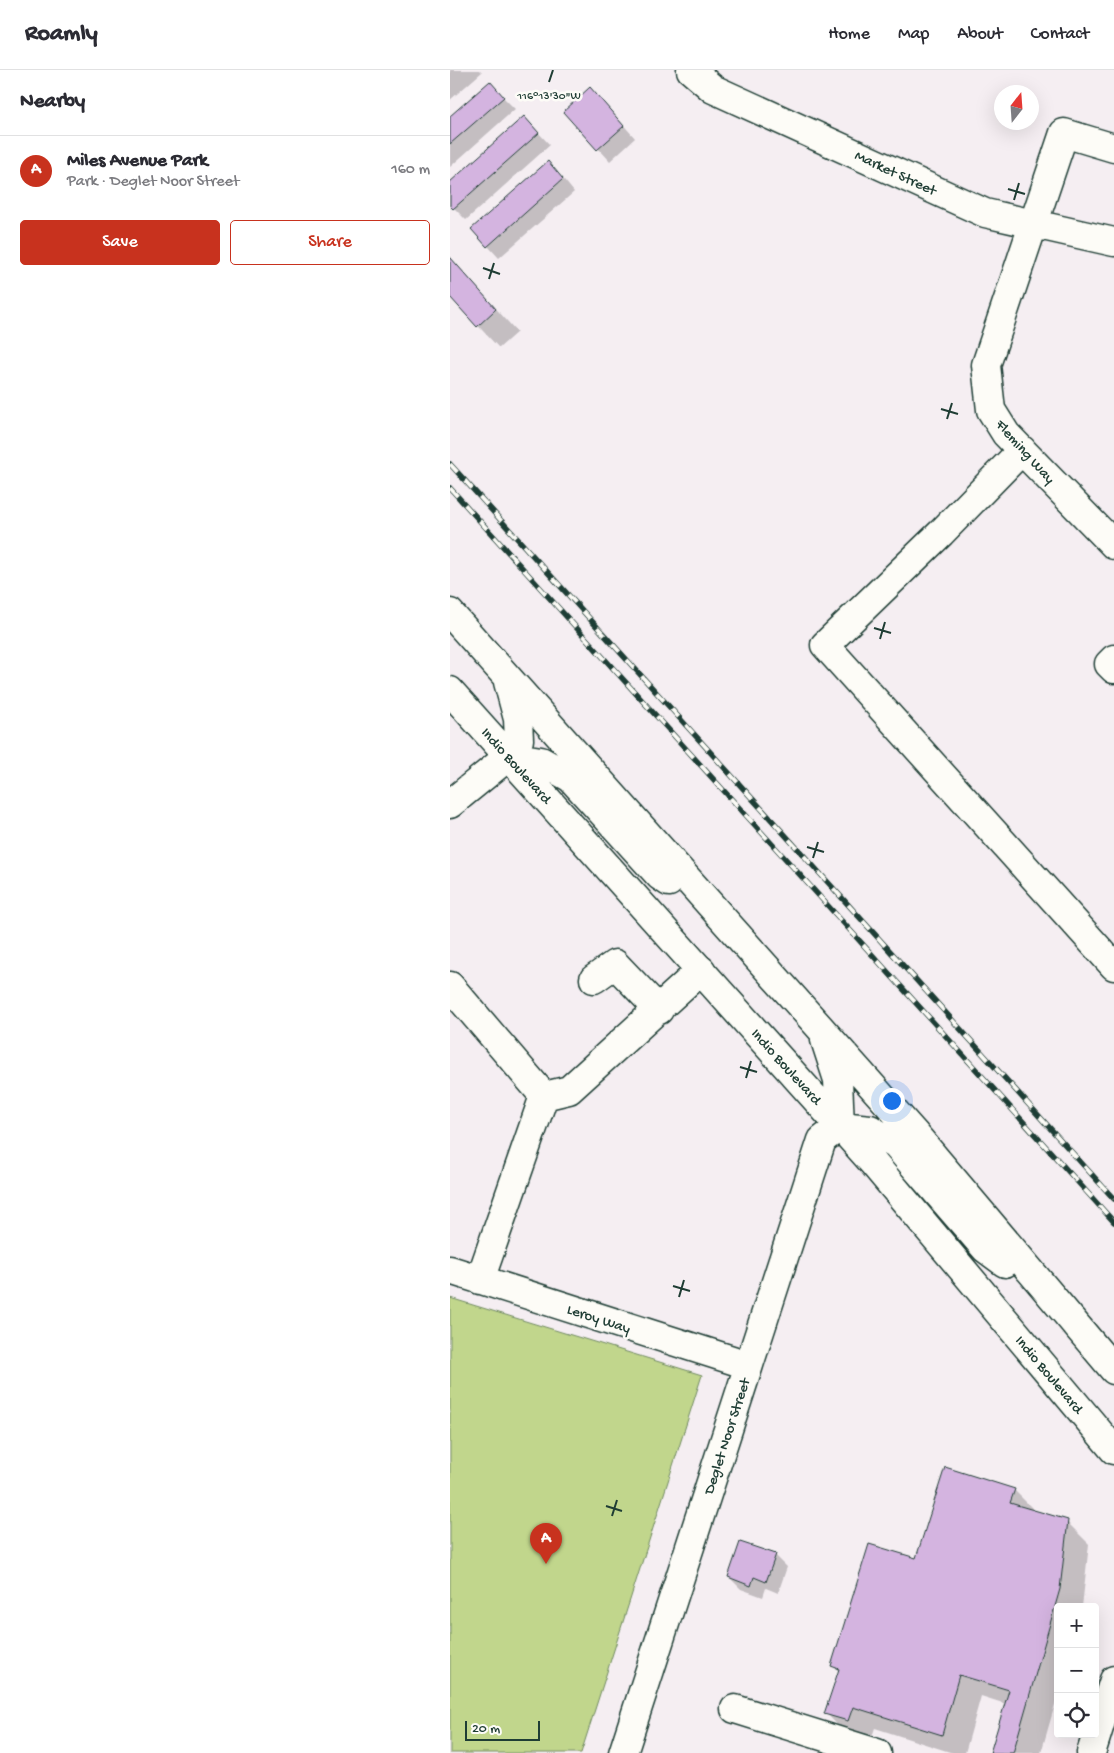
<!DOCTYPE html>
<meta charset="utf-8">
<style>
body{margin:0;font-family:"Gochi Hand",sans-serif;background:#f2f2f3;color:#2b2b33}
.controls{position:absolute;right:15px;bottom:15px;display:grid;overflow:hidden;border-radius:5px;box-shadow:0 5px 20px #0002}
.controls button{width:45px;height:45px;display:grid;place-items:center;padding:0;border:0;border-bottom:1px solid #e1e1e2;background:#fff;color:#2b2b33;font:25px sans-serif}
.compass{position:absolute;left:544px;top:15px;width:45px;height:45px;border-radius:50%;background:#fff;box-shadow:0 5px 20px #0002;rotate:17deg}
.scale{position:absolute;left:15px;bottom:12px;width:75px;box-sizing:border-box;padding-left:5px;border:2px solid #1f3d34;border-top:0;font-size:14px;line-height:18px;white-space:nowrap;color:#1f3d34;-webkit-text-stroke:4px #fdfcf7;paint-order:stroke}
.you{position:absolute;left:441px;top:1030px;width:18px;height:18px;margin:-12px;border:4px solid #fff;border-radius:50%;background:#1a73e8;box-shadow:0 0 0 8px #1a73e833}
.badge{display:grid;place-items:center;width:32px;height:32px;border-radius:50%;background:#c8321e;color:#fff;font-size:16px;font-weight:700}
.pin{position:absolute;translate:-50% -41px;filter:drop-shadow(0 1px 2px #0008)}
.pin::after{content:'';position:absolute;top:26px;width:18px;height:15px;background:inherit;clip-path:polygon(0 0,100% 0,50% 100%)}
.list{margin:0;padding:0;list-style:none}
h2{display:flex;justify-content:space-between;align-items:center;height:65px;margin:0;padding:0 20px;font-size:21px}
h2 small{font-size:16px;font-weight:400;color:#7c7c81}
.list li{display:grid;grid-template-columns:32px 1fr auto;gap:15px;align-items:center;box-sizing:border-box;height:70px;padding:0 20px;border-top:1px solid #e1e1e2}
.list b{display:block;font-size:19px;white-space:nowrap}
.list p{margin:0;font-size:16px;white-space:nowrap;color:#7c7c81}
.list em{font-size:16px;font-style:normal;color:#7c7c81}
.actions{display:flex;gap:10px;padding:15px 20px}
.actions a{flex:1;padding:11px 0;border:1px solid #c8321e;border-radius:5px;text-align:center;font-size:18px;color:#c8321e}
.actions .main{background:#c8321e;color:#fff}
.icon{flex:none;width:28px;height:28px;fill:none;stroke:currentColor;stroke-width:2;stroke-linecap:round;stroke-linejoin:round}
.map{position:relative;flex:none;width:664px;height:1683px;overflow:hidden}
header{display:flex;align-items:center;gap:30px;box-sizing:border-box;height:70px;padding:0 25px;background:#fff;border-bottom:1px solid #e1e1e2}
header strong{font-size:24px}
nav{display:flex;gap:28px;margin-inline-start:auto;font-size:18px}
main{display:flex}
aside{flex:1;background:#fff}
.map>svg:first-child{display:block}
.green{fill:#c1d68c;stroke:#708a60}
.shadow{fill:#0003}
.building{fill:#d4b4e0;stroke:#1f3d34}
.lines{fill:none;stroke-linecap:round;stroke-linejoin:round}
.minor-casing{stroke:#1f3d34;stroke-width:31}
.major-casing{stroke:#1f3d34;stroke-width:31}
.minor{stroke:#fdfcf7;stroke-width:28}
.major{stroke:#fdfcf7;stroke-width:28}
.rail-casing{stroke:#1f3d34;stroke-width:5.5}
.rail{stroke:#fdfcf7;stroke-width:4;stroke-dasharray:11;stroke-linecap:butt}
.ticks{fill:none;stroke:#1f3d34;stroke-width:2}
.labels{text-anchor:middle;stroke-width:5;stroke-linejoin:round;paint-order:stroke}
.street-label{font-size:15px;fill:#1f3d34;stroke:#fdfcf7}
.ticks-label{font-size:12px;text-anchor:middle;fill:#1f3d34;stroke:#fdfcf7;stroke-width:5;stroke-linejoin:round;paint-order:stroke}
</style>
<header>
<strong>Roamly</strong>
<nav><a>Home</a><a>Map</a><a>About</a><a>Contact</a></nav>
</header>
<main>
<aside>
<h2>Nearby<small></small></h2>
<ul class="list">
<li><span class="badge">A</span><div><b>Miles Avenue Park</b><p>Park · Deglet Noor Street</p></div><em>160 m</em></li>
</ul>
<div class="actions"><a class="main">Save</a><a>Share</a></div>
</aside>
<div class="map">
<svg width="664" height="1683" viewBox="0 0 664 1683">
<rect width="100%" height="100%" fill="#f5eef2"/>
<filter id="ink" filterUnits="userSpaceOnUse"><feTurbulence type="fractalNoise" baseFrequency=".02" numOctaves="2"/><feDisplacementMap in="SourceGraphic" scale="10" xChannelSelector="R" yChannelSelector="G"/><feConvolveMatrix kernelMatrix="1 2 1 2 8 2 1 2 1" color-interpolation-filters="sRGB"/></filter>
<g filter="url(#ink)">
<path class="green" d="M0,1228L252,1305L131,1683H0Z"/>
<path class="shadow" d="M0,0H30L32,2L0,30Z
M51,25L65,39L0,97V48Z
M152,31L185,68L160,91L115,42Z
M85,59L100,75L16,150L0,134V113Z
M110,105L124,122L49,188L38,176Z
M0,187L67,262L49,278L0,226Z
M564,1420L586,1442L617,1452L639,1474L632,1537H608V1624L591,1683H542L556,1634L531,1626L515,1683H503L425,1658L420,1672L397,1665L376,1643L389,1602L383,1595L467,1489Z
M325,1485L337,1497L328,1523L316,1518L313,1527L291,1519L279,1507Z"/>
<path class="building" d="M40,11L54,27L0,74V46Z
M140,17L174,56L147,80L113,42Z
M74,46L89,63L3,139L0,136V112Z
M98,91L113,109L37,177L21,159Z
M0,187L46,239L27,257L0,227Z
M495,1397L565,1419L560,1433L618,1450L610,1519L563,1683H540L559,1620L509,1605L492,1665L403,1637L398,1651L374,1644L389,1599L381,1596L419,1474L466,1488Z
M290,1472L326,1484L316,1512L304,1507L301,1516L278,1507Z"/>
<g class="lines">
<defs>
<path id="minor" d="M241,0L263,19L535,143L664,172
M664,78L614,63L536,295L541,340L556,364L664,475
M572,380L491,463L375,575L664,896
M664,589L659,594L664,599
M0,734L59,686
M144,909L165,894L209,940
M0,916L94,1026
M94,1026L119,1020L251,900
M0,1200L298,1295
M30,1210L94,1026
M285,1639L427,1683
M173,1683L372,1070L390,1056
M641,1683L664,1610"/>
<path id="major" d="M0,543L464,1063L664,1300
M58,612L68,649L69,670L59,686
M0,621L424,1094L664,1380
M59,686L91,691L121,708L210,806L219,812
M375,970L388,1010L390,1056
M390,1056L420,1059L446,1075L536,1179L555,1193"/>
</defs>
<use href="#minor" class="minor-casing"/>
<use href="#major" class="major-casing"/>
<use href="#minor" class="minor"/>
<use href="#major" class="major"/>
<defs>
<path id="rail" d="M0,394L664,1129
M0,418L664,1152"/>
</defs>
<use href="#rail" class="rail-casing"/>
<use href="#rail" class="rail"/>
</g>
</g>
<path class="ticks" d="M99,12L103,0M558,119L575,124M564,130L569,113M33,198L50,204M39,209L44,193M491,339L508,344M497,349L502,333M424,558L441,563M430,569L435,552M357,777L374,782M363,788L368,772M290,997L307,1002M296,1008L301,991M223,1216L240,1221M229,1227L234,1210M156,1436L172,1441M162,1446L167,1430"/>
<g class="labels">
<g class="street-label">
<text transform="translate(446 102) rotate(25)" y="5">Market Street</text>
<text transform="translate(576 381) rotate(48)" y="5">Fleming Way</text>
<text transform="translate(67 695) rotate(48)" y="5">Indio Boulevard</text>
<text transform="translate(337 996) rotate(48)" y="5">Indio Boulevard</text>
<text transform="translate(149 1248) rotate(18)" y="5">Leroy Way</text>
<text transform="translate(600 1304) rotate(50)" y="5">Indio Boulevard</text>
<text transform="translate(276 1366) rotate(-72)" y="5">Deglet Noor Street</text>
</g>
</g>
<g class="ticks-label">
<text x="99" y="29">116°13'30"W</text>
</g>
</svg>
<div class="controls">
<button>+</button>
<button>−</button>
<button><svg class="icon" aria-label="locate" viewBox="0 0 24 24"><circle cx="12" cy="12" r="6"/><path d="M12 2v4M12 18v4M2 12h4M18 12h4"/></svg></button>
</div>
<svg class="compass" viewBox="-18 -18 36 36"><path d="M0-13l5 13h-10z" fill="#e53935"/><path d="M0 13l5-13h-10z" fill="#7c7c81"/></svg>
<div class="scale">20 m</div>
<div class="you"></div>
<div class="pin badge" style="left:96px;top:1494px">A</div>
</div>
</main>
